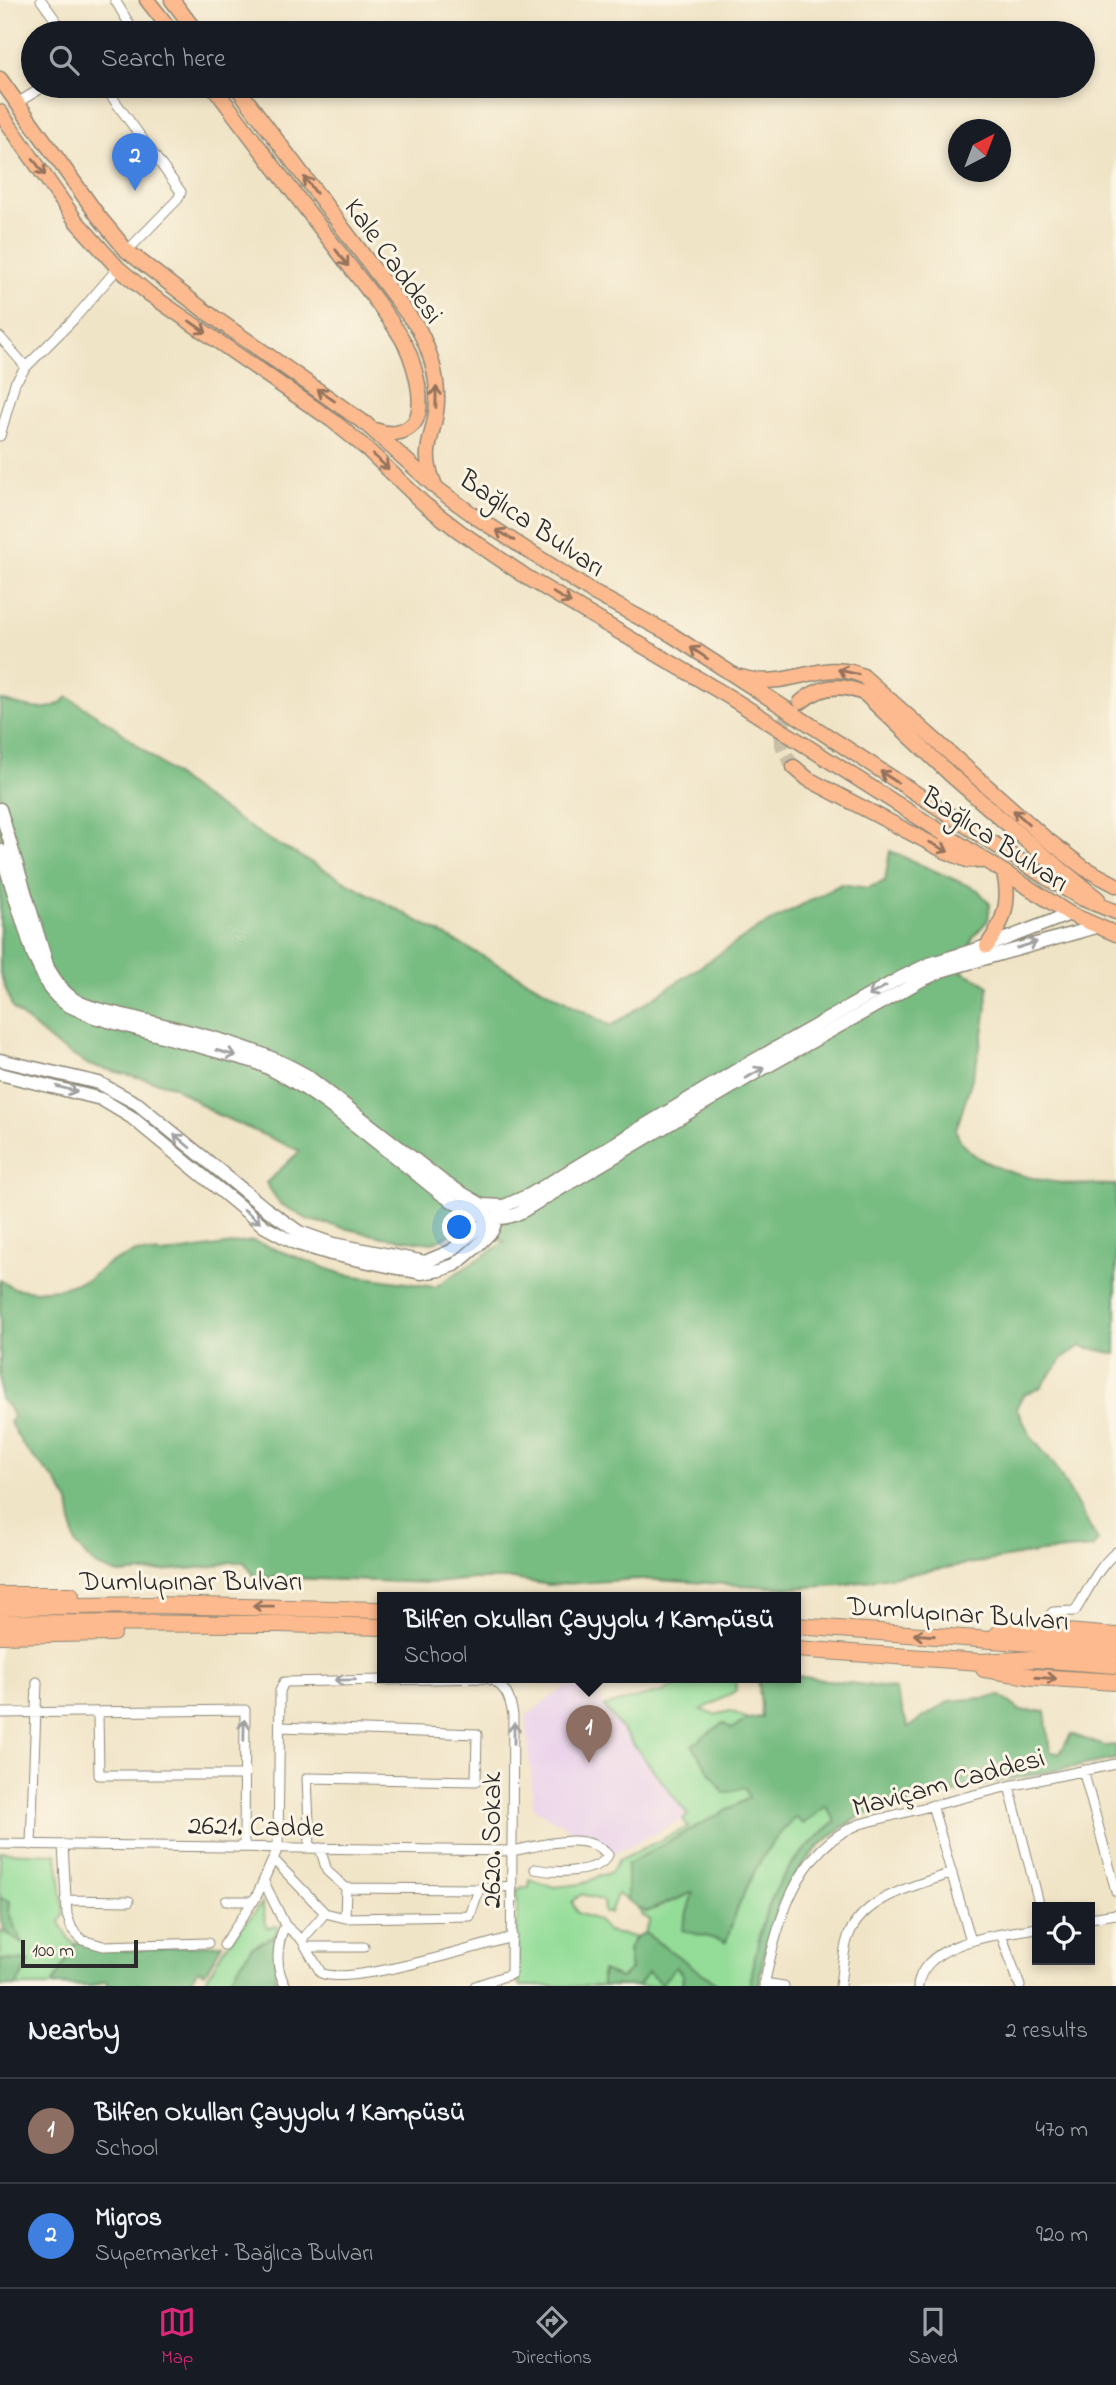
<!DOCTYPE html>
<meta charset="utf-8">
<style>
body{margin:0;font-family:"Indie Flower",sans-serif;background:#242831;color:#f1f3f6}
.controls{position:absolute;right:21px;bottom:21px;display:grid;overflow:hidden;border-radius:0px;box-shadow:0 4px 10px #0003}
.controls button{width:63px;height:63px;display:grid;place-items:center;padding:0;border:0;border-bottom:2px solid #363941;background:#171b24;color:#f1f3f6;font:35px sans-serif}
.compass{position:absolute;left:948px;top:119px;width:63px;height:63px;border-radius:50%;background:#171b24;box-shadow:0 4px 10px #0003;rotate:42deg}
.scale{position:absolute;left:21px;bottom:18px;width:117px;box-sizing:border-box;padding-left:7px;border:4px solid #2b2b2b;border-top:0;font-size:19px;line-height:24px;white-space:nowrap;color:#2b2b2b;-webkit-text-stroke:5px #fcf5e5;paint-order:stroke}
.you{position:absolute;left:460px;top:1228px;width:24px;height:24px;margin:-18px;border:5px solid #fff;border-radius:50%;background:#1a73e8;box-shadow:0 0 0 10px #1a73e833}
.badge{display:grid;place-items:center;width:46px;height:46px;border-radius:50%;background:#db2777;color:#fff;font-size:23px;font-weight:700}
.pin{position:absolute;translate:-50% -58px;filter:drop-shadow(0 2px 4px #0008)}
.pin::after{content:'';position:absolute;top:37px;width:24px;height:21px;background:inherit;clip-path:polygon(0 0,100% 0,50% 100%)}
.popup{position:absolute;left:377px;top:1592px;width:424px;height:91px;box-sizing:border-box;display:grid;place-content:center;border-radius:0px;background:#171b24;filter:drop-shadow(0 2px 5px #0005);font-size:23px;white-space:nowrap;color:#9ea1a6}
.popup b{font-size:26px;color:#f1f3f6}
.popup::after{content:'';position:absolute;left:50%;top:100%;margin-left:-14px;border:14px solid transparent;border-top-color:#171b24}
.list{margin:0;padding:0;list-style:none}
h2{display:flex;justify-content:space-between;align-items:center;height:91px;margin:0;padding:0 28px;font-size:30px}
h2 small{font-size:23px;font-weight:400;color:#9ea1a6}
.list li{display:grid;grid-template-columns:46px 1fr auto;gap:21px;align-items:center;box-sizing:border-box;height:105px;padding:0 28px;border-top:2px solid #363941}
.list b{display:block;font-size:26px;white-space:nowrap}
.list p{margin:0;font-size:23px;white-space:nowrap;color:#9ea1a6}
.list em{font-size:23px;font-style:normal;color:#9ea1a6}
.icon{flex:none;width:38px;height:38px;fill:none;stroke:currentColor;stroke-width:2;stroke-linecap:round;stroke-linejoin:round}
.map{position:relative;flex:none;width:1116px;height:1986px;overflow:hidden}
.search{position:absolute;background:#171b24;box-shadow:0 4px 10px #0003;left:21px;right:21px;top:21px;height:77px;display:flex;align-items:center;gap:18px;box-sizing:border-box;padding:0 24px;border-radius:38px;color:#9ea1a6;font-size:26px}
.sheet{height:301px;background:#171b24}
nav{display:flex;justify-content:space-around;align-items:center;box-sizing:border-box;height:98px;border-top:2px solid #363941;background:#171b24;font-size:19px;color:#9ea1a6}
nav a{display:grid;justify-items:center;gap:4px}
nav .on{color:#db2777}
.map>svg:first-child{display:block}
.built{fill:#ead1ec}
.green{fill:#94dd99;stroke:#608462;stroke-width:2}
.forest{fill:#77bc81;stroke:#517456;stroke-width:2}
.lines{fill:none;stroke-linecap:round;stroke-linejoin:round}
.primary-tunnel{stroke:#c9bfa7;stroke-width:14;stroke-dasharray:14 7;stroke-linecap:butt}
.minor-casing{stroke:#8e8878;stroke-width:11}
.tertiary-casing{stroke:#8e8878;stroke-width:15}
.primary-casing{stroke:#8e8878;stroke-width:17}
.trunk-casing{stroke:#8e8878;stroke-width:18}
.minor{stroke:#fff;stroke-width:9}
.tertiary{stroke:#fff;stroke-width:12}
.primary{stroke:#fcba8e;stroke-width:14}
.trunk{stroke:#fcba8e;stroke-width:16}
.oneway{stroke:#94725c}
.oneway2{stroke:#a0a0a0}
.labels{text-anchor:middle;stroke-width:6;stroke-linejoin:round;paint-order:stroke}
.street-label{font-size:28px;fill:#2b2b2b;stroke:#fcf5e5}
</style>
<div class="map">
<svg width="1116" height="1986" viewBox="0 0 1116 1986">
<rect width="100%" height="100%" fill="#fcf5e5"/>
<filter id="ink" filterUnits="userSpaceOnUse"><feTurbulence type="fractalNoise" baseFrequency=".0143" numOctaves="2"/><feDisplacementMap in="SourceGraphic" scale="14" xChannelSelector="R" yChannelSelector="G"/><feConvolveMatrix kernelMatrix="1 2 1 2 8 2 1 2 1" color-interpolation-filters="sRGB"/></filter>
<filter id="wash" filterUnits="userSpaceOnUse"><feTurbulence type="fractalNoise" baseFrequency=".00686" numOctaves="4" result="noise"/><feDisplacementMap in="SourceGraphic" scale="28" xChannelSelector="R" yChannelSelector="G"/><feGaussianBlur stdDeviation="1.57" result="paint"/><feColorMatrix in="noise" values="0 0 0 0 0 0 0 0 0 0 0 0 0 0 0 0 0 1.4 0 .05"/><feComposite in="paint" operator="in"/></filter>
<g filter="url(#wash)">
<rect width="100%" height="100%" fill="#f0e4c6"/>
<path class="built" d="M578,1677H582L689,1816L615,1853L534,1809L526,1716Z"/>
<path class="green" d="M685,1677H735L736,1691L701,1710L714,1715L731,1711L748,1719L732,1729L749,1798L628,1864L627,1900L617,1894L610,1913H604L603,1901L582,1894L572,1902L577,1913L598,1920L607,1932L635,1937L628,1950L631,1969L621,1978L602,1972V1986H521L518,1981L517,1890L523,1887L529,1888L530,1880L554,1887L581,1884L611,1872L619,1860L688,1827L683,1819L688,1815L604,1706L662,1692L684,1681Z
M825,1805L836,1821C772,1873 763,1907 750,1986H720L645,1933L650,1920L642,1916L637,1906L646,1912L694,1892L725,1942C741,1894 758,1853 795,1817L804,1823Z
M0,1852L57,1854L64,1914L60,1922L69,1939L75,1944L53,1985L55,1986H16L30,1961L0,1960V1930L4,1934L10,1901L0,1898Z
M262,1903L267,1928L277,1926V1934L251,1948L226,1986H202L223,1950Z
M676,1967L683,1975L682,1986H638L648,1972Z"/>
<path class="forest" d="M68,697L115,727L197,793L268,839L611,1026L760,927L841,884L868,888L885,881L890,851L978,890L990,904L988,920L973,937L962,972L978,979L988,986C987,1037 971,1082 956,1130C964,1165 1029,1179 1062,1183C1079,1186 1098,1184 1116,1185V1354L1081,1346L1064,1357L1040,1388L1023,1395L1016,1408L1032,1438L1054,1464L1098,1541L1092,1548L1041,1552L842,1585L790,1588L639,1579L549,1585L513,1579H473L434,1583L255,1577L244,1562H230L210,1567L118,1574L95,1565L75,1544L69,1503L56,1481L24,1447L10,1423L13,1416L8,1406L0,1399V1280L13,1288L34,1291L58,1289L87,1280L109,1263L136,1252L163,1254L253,1241L342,1274L435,1287L505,1242L465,1227L432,1243L383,1237L309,1220L280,1204L266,1183L300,1151L214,1113L173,1086L89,1065L57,1046L13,1009L0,973V700C25,706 47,717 68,697Z
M796,1676L895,1689L908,1727L950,1701L1001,1696L1021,1711H1045L1050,1752L1060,1753L1071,1734L1105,1746L1116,1745V1759L1006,1780L863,1815C795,1850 768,1913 759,1986H750C763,1907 772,1874 836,1821L826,1806L803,1824L795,1817C759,1852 741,1895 726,1942L682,1930L693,1892L646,1912L627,1900V1864L749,1798L745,1788L724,1793L692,1745L723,1723L732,1729L748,1719L762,1717L758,1677Z
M0,1898L10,1901L9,1914L23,1944C0,1930 0,1928 0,1898Z
M645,1933L720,1986H682L683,1975L676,1967L661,1984L648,1972L638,1986H602V1971L621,1978L631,1970L628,1950L635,1937Z
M277,1934L275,1975L280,1986L274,1983L273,1986H226L251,1948Z
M80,1942L102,1950L121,1951L222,1944L205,1973L199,1970L186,1986H109L106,1981L91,1986L52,1985L75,1944Z
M0,1960L30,1961L16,1986H0Z"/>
</g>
<g filter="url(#ink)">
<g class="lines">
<path class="primary-tunnel" d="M794,767C775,741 775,724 801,702"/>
<defs>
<path id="minor" d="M41,0L65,33
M115,0L131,27L128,33
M104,86L181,192L178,199L127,251
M17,103L45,86
M0,337L26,367
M0,436L15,383L26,367L74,319L118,268
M1037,1628L1053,1612L1075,1611C1088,1591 1097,1568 1116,1552
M98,1712L99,1775H243
M0,1713L245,1710L244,1847
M280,1727L477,1734L476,1781L307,1778L310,1848
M1083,1770L1116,1891
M1009,1786L1040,1907
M932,1805L971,1941
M0,1844L512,1851C541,1846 586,1829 608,1855C599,1874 553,1873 535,1869
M31,1845L37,1682
M63,1845L67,1915L72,1929L82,1940L103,1946L208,1943
M320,1848L327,1871L346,1888
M274,1860L325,1913L345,1918L470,1916L479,1889L512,1886
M264,1882L285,1925C277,1943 274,1969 286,1986
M65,1900L129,1901
M226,1901H254
M345,1918L346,1888L479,1889
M1090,1918L1116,1914
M285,1925L302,1940L321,1973C349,1986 476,1947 512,1937
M1001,1934L1020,1986
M302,1940L325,1913
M224,1945L257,1895L278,1848L280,1691L284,1682L487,1678C505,1684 510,1697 513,1715L511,1974L475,1986
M306,1947H364
M764,1983L784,1986
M764,1986C776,1926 796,1848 860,1824L1009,1786L1116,1764
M840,1986C842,1970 843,1952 848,1937C863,1896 916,1886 952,1873
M918,1986C923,1941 1001,1934 1037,1928"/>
<path id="tertiary" d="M0,809L48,968C54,978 61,990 71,997C84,1008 115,1013 132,1017C192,1033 253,1044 306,1075L445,1183L482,1205L504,1206L531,1194L737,1070L900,978L929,964L987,946L1070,914
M0,850L34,957L49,988L57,997L67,1005L94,1017L255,1062C312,1086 360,1130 409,1168C429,1184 450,1204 475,1213C491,1220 506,1220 521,1212L752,1075L920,981L944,970L1096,927
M0,1060L99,1083L138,1104L265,1208L299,1232L333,1244L425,1262L451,1251L481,1226L497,1218
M0,1074L101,1099L131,1117L265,1227L295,1243L331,1254L421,1273L440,1270L455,1265L474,1249L492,1231L499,1213"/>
<path id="primary" d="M147,0L173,33
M172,0L197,33
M0,79L99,217L127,251L205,311L366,424L439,490L476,517L592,592L672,635L1045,877L1081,898L1116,912
M213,86C254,141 296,196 338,251C359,279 383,307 401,337C412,355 428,403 414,423C404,435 388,435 375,430
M236,86L418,328C430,351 438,376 437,402C436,435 419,448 434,483
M0,112L76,221L118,268L148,293L333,421L367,449L424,504L459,531L528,578L731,698L1070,914L1116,934
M741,677C787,692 822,657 863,676L1045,838L1084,868L1116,885
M801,702C821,685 842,683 865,694L951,775L1036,849L1098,899
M794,767L808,779L945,851L967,860L982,861
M987,946C1004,922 1011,902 1004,873"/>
<path id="trunk" d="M0,1595H71
M0,1607L154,1605L382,1610
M0,1623L280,1624L382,1627
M796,1626L1116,1649
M0,1635L113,1633
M992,1640L1000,1632L1017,1628L1116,1636
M796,1649L980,1662L1035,1659L1116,1665
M984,1669L1034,1677L1116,1682"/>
</defs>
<use href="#minor" class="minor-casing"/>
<use href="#tertiary" class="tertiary-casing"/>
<use href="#primary" class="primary-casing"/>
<use href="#trunk" class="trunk-casing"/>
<use href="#minor" class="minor"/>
<use href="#tertiary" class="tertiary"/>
<use href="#primary" class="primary"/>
<use href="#trunk" class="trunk"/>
</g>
<defs><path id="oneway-shaft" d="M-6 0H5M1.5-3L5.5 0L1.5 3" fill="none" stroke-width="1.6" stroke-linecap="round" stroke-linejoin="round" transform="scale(1.75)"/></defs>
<g class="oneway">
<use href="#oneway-shaft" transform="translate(39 167) rotate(55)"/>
<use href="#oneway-shaft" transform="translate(310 185) rotate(-127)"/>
<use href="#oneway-shaft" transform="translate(342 258) rotate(53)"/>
<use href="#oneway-shaft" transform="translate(198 327) rotate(35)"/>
<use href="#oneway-shaft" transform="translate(326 395) rotate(-145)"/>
<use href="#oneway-shaft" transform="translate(436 397) rotate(-89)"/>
<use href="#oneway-shaft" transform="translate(381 462) rotate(43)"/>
<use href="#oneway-shaft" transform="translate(505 535) rotate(-149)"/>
<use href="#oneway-shaft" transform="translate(562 598) rotate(31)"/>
<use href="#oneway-shaft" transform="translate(699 653) rotate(-146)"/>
<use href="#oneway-shaft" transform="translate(848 672) rotate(-167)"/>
<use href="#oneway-shaft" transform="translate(889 777) rotate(-147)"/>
<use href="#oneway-shaft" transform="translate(1021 817) rotate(-138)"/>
<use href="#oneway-shaft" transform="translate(939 847) rotate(27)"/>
<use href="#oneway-shaft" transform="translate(263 1606) rotate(-179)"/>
<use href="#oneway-shaft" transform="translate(924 1635) rotate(-176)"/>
<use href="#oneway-shaft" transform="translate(1046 1678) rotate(4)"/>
</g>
<g class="oneway2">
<use href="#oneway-shaft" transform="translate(1027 945) rotate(-17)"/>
<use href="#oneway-shaft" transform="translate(877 991) rotate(151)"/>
<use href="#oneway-shaft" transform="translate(226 1053) rotate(16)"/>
<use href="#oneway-shaft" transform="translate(755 1073) rotate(-30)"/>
<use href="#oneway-shaft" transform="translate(67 1089) rotate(15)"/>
<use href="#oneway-shaft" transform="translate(182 1141) rotate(-140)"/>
<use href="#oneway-shaft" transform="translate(252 1216) rotate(39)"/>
<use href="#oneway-shaft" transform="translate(345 1680) rotate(179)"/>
<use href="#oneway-shaft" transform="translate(244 1730) rotate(-89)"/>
<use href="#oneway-shaft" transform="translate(514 1733) rotate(-90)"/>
</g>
</g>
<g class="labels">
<g class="street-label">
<text transform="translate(395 260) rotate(54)" y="10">Kale Caddesi</text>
<text transform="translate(533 522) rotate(34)" y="10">Bağlıca Bulvarı</text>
<text transform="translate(996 838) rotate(33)" y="10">Bağlıca Bulvarı</text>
<text x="191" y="1590">Dumlupınar Bulvarı</text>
<text transform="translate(958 1612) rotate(4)" y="10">Dumlupınar Bulvarı</text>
<text transform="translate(948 1781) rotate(-15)" y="10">Maviçam Caddesi</text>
<text transform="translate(256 1825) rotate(1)" y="10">2621. Cadde</text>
<text transform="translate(490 1840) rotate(-90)" y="10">2620. Sokak</text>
</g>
</g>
</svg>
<div class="controls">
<button><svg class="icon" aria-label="locate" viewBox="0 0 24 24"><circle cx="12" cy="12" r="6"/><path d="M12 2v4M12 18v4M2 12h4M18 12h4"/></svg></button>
</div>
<svg class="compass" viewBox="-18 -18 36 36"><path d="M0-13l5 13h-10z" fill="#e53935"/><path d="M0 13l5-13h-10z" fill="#9ea1a6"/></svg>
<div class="scale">100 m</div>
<div class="you"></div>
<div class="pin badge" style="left:589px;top:1763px;background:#8d6e63">1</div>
<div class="popup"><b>Bilfen Okulları Çayyolu 1 Kampüsü</b>School</div>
<div class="pin badge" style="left:135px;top:191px;background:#3f7fe0">2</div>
<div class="search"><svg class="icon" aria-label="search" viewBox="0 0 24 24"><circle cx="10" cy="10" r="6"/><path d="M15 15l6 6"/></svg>Search here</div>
</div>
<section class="sheet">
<h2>Nearby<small>2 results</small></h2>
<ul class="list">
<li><span class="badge" style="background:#8d6e63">1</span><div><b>Bilfen Okulları Çayyolu 1 Kampüsü</b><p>School</p></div><em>470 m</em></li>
<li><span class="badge" style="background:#3f7fe0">2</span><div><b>Migros</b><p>Supermarket · Bağlıca Bulvarı</p></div><em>920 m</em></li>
</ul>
</section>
<nav>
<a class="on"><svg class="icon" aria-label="map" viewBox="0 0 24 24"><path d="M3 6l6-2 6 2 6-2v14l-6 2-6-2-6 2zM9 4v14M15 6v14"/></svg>Map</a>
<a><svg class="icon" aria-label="directions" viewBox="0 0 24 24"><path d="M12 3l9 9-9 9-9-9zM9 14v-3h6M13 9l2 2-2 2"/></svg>Directions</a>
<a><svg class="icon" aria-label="saved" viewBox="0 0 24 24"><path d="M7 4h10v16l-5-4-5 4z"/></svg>Saved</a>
</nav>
